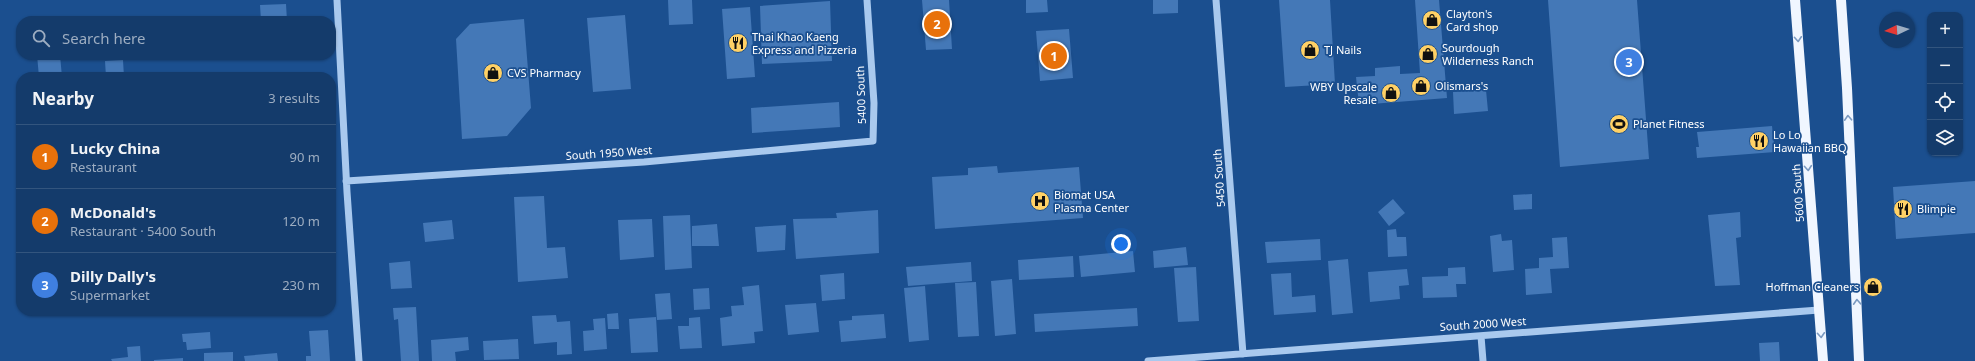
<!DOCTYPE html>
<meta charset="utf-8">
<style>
body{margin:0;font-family:"Noto Sans",sans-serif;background:#214673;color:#f1f3f6}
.controls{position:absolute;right:12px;top:12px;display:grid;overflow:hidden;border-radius:8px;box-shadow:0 1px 3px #0004}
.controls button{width:36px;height:36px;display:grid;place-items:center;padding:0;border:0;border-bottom:1px solid #33557e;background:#143b6b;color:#f1f3f6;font:20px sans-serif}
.compass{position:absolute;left:1879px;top:12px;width:36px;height:36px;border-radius:50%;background:#143b6b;box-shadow:0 1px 3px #0004;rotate:266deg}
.you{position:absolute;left:1121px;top:244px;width:14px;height:14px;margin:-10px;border:3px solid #fff;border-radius:50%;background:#1a73e8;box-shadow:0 0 0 6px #1a73e833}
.badge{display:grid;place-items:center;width:26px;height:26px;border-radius:50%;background:#ffd166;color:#fff;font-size:13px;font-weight:700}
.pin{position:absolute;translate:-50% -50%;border:2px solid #fff;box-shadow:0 1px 4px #0006}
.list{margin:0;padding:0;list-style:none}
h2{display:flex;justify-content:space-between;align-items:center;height:52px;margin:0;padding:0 16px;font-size:17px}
h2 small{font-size:13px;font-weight:400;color:#9dadc1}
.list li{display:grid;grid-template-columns:26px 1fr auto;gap:12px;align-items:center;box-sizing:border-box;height:64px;padding:0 16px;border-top:1px solid #33557e}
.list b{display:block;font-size:15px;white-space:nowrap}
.list p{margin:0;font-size:13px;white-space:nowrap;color:#9dadc1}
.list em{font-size:13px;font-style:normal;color:#9dadc1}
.icon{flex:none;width:22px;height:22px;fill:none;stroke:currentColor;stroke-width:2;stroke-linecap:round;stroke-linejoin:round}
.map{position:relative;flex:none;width:1975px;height:361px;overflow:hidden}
.search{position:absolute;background:#143b6b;box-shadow:0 1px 3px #0004;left:16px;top:16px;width:320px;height:44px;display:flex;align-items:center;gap:10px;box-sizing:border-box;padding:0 14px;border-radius:16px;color:#9dadc1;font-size:15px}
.panel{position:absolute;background:#143b6b;box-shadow:0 1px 3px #0004;left:16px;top:72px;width:320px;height:244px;border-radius:16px}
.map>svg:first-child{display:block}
.building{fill:#4478b7}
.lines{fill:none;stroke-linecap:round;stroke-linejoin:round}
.minor{stroke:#a9c9ee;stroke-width:7}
.major{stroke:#f0f6ff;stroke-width:10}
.oneway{stroke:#7b9ac1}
.labels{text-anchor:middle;stroke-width:3.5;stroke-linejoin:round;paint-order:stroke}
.poi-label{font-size:11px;fill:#fff;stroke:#1b4f8f;text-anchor:start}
.street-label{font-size:11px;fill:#fff;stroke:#1b4f8f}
</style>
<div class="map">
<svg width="1975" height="361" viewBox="0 0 1975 361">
<rect width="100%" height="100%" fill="#1b4f8f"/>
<path class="building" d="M668,0H692L693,24L669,25Z
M922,0H949L952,49L926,50Z
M1026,0H1047L1048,12L1026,13Z
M1153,0H1178V13L1153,14Z
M1279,0H1330L1335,84L1285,87Z
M1415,0H1439L1447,98L1359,105L1356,77L1375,76V68L1400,66V74L1420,73Z
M1548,0H1637L1649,159L1560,167Z
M830,1L832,61L762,64L760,6Z
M286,4L287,21H261L260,5Z
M750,7L755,77L727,79L722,9Z
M625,15L631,89L593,92L587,18Z
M524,19L531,108L507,136L462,139L456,39L470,24Z
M1069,29L1073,78L1040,81L1036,31Z
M37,55H60L62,77H39Z
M123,60L124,77H106L105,61Z
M1486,90L1488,111L1454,114L1453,92Z
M839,102L840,127L752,133L751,108Z
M1772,126L1775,152L1697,158L1696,147H1699L1697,132Z
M997,166L998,173L1079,167L1083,218L935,229L932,177L968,175V168Z
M1975,181V233L1896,239L1893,187Z
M1532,194V209L1514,210L1513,195Z
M544,196L547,248L565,247L568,278L518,282L514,197Z
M1393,199L1405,213L1389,226L1378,212Z
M878,210L879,253L796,259L793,219L837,218L836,213Z
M1740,212L1741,237L1736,238L1740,285L1715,286L1708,215Z
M690,215L692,268L665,270L663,216Z
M652,219L654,257L620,260L618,220Z
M452,220L454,239L425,242L423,223Z
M717,224L719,246H692V226Z
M786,225L785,250L757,252L755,227Z
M1396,229L1397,237H1406L1407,256L1388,257L1387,230Z
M1501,234L1502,241L1512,240L1514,270L1493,272L1490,236Z
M1567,237L1569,268L1550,269L1552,293L1526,295L1525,269L1539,268V258L1553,257L1552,238Z
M1320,239L1321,260L1267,263L1265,242Z
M1186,247L1188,265L1154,268L1153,251Z
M1133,251L1135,272L1081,277L1079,256Z
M1073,256L1074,277L1019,280L1018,260Z
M1348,259L1353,313L1332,315L1328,261Z
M410,261L412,288L391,289L389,263Z
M971,262L972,281L908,286L906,267Z
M1196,267L1199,321L1178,322L1174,268Z
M1465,267L1466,284H1456L1457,297L1423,298L1422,277L1448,276V268Z
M1407,269L1409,285L1399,286L1400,299L1370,302L1368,272Z
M844,273L845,299L822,301L820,275Z
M1291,273L1292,297L1315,295L1316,312L1274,315L1271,274Z
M1012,279L1016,334L995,336L991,281Z
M976,282L979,336L958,337L955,283Z
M759,285L763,331L754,332L755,343L722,346L720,318L732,316L731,306L744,305L742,287Z
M925,286L929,340L909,342L904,288Z
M709,288L710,309L694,310L693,289Z
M670,293L672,319L657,320L655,294Z
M816,303L819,332L788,335L785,305Z
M416,307L419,361H401L398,319L394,320L393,308Z
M1137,308L1138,326L1035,332L1034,314Z
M618,313L619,329H608L607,314Z
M884,314L886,338L841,342L839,321L852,320V316Z
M556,315L557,322L570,321L572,354L557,355V342L534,344L532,316Z
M656,317L658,352L631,353L629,319Z
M700,317L702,348L680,349L678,326H689V318Z
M605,318L607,349L584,351L583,331L594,330L593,319Z
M328,330L330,361H306V356H311L309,331Z
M210,332L211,348L187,350L186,342H183L182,334Z
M468,337L469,350L455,352L456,361H432L431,340Z
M518,339L519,359L484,360L483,341Z
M1779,342L1780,361H1760L1759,343Z
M140,346L141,361H112L111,359L128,357L127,347Z
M233,352V361H204V353Z
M277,353L278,361H245L244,356Z
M183,358V361H154V360Z"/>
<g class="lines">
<path class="minor" d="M337,0L347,192L359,361
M1216,0L1243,354
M346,181L644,162L873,141L874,103L867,0
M1481,336L1483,361
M1148,361L1819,310"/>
<path class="major" d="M1795,0L1823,361
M1841,0L1847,88L1859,361"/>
</g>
<defs><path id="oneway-chevron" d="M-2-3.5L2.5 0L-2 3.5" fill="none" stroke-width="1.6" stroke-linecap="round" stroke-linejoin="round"/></defs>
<g class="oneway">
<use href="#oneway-chevron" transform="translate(1798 39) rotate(86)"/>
<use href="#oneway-chevron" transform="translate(1848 118) rotate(-93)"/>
<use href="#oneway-chevron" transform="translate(1808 168) rotate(85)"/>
<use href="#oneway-chevron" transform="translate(1857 302) rotate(-93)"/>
<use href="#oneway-chevron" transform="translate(1821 335) rotate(86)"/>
</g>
<defs>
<symbol id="shop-disc" viewBox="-11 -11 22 22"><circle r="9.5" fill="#ffd166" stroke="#1b4f8f"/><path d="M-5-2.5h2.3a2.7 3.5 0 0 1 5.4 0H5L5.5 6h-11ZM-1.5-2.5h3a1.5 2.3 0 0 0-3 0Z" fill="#111"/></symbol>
<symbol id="restaurant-disc" viewBox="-11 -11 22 22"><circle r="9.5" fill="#ffd166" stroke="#1b4f8f"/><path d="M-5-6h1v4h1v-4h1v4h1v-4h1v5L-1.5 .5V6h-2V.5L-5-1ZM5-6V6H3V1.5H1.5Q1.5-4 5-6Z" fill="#111"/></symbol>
<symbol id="stadium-disc" viewBox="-11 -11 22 22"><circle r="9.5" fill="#ffd166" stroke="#1b4f8f"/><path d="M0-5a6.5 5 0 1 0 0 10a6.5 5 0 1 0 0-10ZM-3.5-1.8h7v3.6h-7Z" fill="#111"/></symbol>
<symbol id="hospital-disc" viewBox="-11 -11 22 22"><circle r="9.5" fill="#ffd166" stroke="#1b4f8f"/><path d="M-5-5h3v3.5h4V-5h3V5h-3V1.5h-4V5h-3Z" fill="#111"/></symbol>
</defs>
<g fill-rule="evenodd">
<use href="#shop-disc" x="1421" y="9" width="22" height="22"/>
<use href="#restaurant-disc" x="727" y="32" width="22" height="22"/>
<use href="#shop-disc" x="1299" y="39" width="22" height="22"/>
<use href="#shop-disc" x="1417" y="43" width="22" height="22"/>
<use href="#shop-disc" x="482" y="62" width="22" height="22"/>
<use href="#shop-disc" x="1410" y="75" width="22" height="22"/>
<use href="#shop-disc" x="1380" y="82" width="22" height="22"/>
<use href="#stadium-disc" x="1608" y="113" width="22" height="22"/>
<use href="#restaurant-disc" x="1748" y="130" width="22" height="22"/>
<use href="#hospital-disc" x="1029" y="190" width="22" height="22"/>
<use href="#restaurant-disc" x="1892" y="198" width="22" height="22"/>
<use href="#shop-disc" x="1862" y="276" width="22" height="22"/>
</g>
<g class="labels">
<g class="poi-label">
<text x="1446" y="18">Clayton's<tspan x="1446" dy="13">Card shop</tspan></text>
<text x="752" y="41">Thai Khao Kaeng<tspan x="752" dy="13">Express and Pizzeria</tspan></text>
<text x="1442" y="52">Sourdough<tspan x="1442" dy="13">Wilderness Ranch</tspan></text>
<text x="1324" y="54">TJ Nails</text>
<text x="507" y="77">CVS Pharmacy</text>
<text x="1435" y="90">Olismars's</text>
<text x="1377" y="91" text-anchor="end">WBY Upscale<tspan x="1377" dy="13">Resale</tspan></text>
<text x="1633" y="128">Planet Fitness</text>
<text x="1773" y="139">Lo Lo<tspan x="1773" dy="13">Hawaiian BBQ</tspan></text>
<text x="1054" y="199">Biomat USA<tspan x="1054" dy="13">Plasma Center</tspan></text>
<text x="1917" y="213">Blimpie</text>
<text x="1859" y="291" text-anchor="end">Hoffman Cleaners</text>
</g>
<g class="street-label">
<text transform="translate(861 95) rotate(-92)" y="4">5400 South</text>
<text transform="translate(609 153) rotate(-4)" y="4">South 1950 West</text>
<text transform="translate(1219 178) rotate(-94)" y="4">5450 South</text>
<text transform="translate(1798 193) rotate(-94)" y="4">5600 South</text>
<text transform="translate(1483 324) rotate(-4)" y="4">South 2000 West</text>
</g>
</g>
</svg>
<div class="controls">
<button>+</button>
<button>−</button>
<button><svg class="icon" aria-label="locate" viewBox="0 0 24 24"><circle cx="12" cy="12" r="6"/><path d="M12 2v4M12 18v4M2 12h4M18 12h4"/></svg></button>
<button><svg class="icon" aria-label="layers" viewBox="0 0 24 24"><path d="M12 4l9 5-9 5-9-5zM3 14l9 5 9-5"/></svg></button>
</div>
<svg class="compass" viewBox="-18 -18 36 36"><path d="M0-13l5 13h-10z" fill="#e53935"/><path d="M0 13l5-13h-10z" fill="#9dadc1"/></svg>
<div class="you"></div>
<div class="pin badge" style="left:1054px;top:56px;background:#e8710a">1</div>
<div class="pin badge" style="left:937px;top:24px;background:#e8710a">2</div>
<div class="pin badge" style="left:1629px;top:62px;background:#3f7fe0">3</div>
<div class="search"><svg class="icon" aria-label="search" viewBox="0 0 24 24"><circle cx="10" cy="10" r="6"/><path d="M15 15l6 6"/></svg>Search here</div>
<section class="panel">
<h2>Nearby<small>3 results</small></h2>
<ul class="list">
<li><span class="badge" style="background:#e8710a">1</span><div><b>Lucky China</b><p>Restaurant</p></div><em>90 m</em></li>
<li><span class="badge" style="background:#e8710a">2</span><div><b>McDonald's</b><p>Restaurant · 5400 South</p></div><em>120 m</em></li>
<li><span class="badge" style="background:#3f7fe0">3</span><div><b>Dilly Dally's</b><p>Supermarket</p></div><em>230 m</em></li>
</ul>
</section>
</div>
